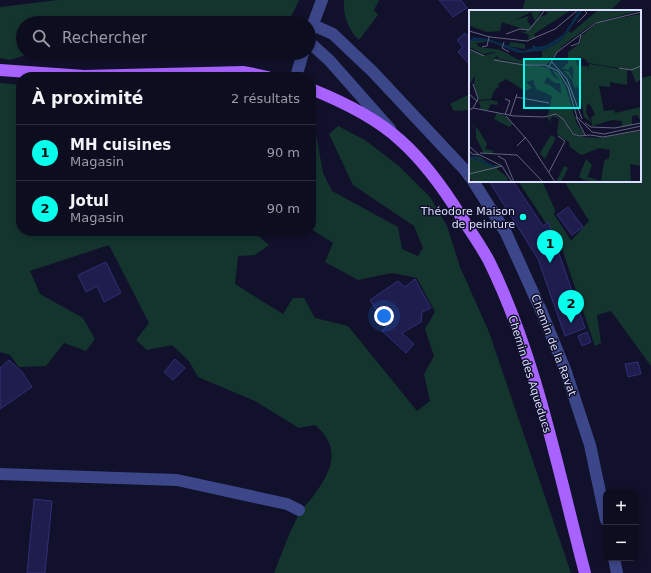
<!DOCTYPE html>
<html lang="fr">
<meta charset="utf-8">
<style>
body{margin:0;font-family:"DejaVu Sans",sans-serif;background:#1b1b2d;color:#f1f3f6}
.controls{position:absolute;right:12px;bottom:12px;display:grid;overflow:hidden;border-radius:8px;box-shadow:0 2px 6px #0003}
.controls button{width:36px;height:36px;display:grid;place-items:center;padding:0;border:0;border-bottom:1px solid #2d2d3e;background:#0d0d20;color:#f1f3f6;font:20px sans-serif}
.you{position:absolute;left:384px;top:316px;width:14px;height:14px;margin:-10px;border:3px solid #fff;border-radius:50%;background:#1a73e8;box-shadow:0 0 0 6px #1a73e833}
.badge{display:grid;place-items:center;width:26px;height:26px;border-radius:50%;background:#07ffec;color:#111;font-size:13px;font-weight:700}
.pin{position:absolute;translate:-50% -33px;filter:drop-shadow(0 1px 2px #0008)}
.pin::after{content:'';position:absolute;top:21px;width:14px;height:12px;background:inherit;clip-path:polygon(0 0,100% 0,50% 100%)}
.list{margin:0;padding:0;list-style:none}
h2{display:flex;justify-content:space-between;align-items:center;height:52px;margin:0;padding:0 16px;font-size:17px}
h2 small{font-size:13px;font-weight:400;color:#9a9ca5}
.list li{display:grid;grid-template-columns:26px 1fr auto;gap:12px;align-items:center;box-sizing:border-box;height:56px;padding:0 16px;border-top:1px solid #2d2d3e}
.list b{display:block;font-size:15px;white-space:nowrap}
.list p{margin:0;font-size:13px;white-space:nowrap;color:#9a9ca5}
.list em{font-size:13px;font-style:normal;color:#9a9ca5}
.icon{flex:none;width:22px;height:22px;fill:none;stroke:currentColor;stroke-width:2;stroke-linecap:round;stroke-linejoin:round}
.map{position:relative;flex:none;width:651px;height:573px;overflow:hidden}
.search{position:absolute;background:#0d0d20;box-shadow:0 2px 6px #0003;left:16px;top:16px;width:300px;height:44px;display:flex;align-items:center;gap:10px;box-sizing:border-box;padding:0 14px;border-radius:22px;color:#9a9ca5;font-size:15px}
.panel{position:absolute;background:#0d0d20;box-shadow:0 2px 6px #0003;left:16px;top:72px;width:300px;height:164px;border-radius:16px}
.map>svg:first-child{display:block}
.green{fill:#14352e}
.building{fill:#1e1d4d;stroke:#302f79}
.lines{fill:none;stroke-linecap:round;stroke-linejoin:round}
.minor{stroke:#3c478a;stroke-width:12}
.major{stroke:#a862ff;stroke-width:12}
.poi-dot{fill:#07ffec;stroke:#11112b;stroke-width:1.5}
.labels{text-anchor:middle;stroke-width:3;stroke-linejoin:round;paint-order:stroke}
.poi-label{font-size:11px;fill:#dbdeff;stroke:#11112b;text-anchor:end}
.street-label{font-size:11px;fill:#dbdeff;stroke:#11112b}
.inset-river{fill:none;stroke:#0b2d4b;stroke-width:2}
.inset-road{fill:none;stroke:#626380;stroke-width:1}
.view{fill:#07ffec;fill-opacity:0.15;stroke:#07ffec;stroke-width:2}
.inset-edge{fill:none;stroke:#dbdeff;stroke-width:2}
</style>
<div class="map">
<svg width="651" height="573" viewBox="0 0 651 573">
<rect width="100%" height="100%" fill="#11112b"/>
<path class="green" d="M58,0H299L288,23H23V53H33L9,60L0,58V7Z
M344,0H379L374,10L378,15L359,40C348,30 343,15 344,0Z
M525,0H621L610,11H522Z
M651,76V366L611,311L597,315L601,343L595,346L561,246L518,181H542L555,210L554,214L571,241L589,221L564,181H640V78Z
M0,83L21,85V231H257L256,234L269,245L255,255L238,256L235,284L283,314L293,298H304L315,318L348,326L417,411L430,401L424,374L434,356L425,329L435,312L417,278L392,273L358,280L325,262L333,243L311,229V107L323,173L332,191L398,227L402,249L418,256L423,248L414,226L353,185L329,134L338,126L365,140L399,166L430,197L447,226L460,267L489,332L571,573H274C282,553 289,533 299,514C302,508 307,504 311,499C330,474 344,449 315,425L299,428L255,401L198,377L189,361L172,345L147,350L136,340L149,323L109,245L30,271L40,294L83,318L95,339L86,351L64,343L46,366L19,367L10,355L0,352Z
M470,94V110L454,111L450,104Z"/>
<path class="building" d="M439,0H461L467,8L453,17Z
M465,33L470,39V65L458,52L463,47L457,40Z
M489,181H513L543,226L548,222L585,328L565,336L538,259Z
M568,207L583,227L572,235L557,215Z
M106,262L121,293L104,302L97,286L86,292L78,275Z
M415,279L431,308L422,312L421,322L402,333L414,344L406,353L382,331L387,326L370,300L398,281L405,287Z
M587,332L591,342L582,346L578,336Z
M175,359L185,368L173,380L164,372Z
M9,360L22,372L32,387L0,409V368Z
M638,362L641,374L628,377L625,364Z
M34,499L52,501L45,573H27Z"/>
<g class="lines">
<path class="minor" d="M313,25L333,34L373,72L464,169L470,177
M309,35L322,0
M309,42L329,60L390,129
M296,77L303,53
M473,181L506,233L540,308L566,372L590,445L606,520
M0,474L177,480L287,504L299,510
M614,558L617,573"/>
<path class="major" d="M0,70L84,76L244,72L268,77
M311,89C341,101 376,118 400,140C425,162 444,189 462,218C471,232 481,246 489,261C536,356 558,471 585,573"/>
</g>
<circle class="poi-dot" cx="523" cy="217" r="4"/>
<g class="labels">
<g class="poi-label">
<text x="515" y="215">Théodore Maison<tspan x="515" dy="13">de peinture</tspan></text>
</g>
<g class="street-label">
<text transform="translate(554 345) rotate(69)" y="4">Chemin de la Ravat</text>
<text transform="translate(530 374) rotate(73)" y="4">Chemin des Aqueducs</text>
</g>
</g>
<g transform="translate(469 10)">
<rect width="172" height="172" fill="#11112b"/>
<path d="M0,0H73L66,11L62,2L46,10L60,6L58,10L62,16L71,7L79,4L76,0H102L65,24L66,28L59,29L60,25L50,21L57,22V20L33,12L31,21L18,22L4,17L0,15ZM172,0L125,13L93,36L78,54H56L31,50L25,42L14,44L0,37V31L11,30L19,32L7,33L10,37L32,40L50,50L73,47V41L90,32L100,21L102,23L128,1ZM172,4V69L167,73L162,60L119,53L116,49L110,47L107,51L109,56H119V61L120,54L158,60V75L141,72V77L130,76L135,101L145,100L146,103L172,97V112L168,105L163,106V115L153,117V111L143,110L123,116L122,107L126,105L122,96L118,93L117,102L122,112L115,107L111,81L107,76L106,79L103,70L94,60L100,62L104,70V58L102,56L99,60L93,58L99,53V42L111,33L113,25L130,12ZM41,32L56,34V39L40,36ZM0,40L16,45L25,43L28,46L25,48L80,58L83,65L91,71L83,60L89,63L97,78L108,114L115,124L113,126L104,123L88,104L79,105L83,86L67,79L64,70L57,72L63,78L56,81L37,69L29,74L30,76L25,81L22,89L10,90L5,75L6,65L0,75ZM78,67L86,73H91L92,84L81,75L75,73ZM23,90L29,92L28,95L22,94L19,100H12L10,91ZM28,103L36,106L44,114L40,117L25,109ZM86,105L96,112L102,123L112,127L128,128L172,121V156L161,154L162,172H117L119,167L132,171L135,151L140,148L141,140L130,138L113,145L109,143L100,136L101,133L88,124L90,109L84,106L81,110L83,115L78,107ZM2,115L9,119L18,134L16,139L25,141L23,144H15L7,127V119ZM82,125L87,128L76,149L71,143ZM0,146L12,147L21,155H30L28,159L38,167L39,172H5L0,168ZM117,149L123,155L117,171L110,167ZM95,156L99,158L92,172H87Z" fill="#14352e" fill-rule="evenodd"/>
<path d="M110,0H114L98,23L90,32L73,41L49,43L20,31H0L4,27L20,29L54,41L63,38L64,35L69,37L78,35L95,24Z" fill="#0b2d4b"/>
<path class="inset-river" d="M0,146L26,157"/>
<path class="inset-road" d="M109,12L118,3L115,0M0,21L21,27L58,31L86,19L109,0M37,24L51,19L60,20L76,0M35,32L33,38L40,42M102,36L110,33L112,25M13,37L18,36L20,27M0,39L15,46M25,50L55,55H76L89,61L99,77L108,107L123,122L135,124L172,116M82,51L98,69L113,109M80,56L88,42L127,13L172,2M150,58L162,60L172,56M4,74L9,88L8,92M0,84L8,91L4,98M47,87L80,93M36,89L41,91L36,105M0,100L4,98L45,106L75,107L87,104L94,109L104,124L111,126L121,125M41,105L48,84M37,106L60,132L86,172M107,107L116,125M116,113L122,117L146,118L172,113M121,125L134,127L172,120M0,136L9,144L33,156L43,172M48,136L57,127M0,140L3,144L10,145M11,143L48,145L74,172M29,146L36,150L45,172M80,162L96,131L89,126M0,164L33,156"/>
<path class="view" d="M55,49H111V98H55Z"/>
<rect width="172" height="172" class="inset-edge"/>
</g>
</svg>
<div class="controls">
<button>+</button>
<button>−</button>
</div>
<div class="you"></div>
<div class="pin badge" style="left:550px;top:263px">1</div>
<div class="pin badge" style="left:571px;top:323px">2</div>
<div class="search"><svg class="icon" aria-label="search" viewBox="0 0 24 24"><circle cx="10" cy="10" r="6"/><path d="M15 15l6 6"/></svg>Rechercher</div>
<section class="panel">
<h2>À proximité<small>2 résultats</small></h2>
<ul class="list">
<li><span class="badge">1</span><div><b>MH cuisines</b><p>Magasin</p></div><em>90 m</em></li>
<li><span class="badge">2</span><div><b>Jotul</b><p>Magasin</p></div><em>90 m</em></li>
</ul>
</section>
</div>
